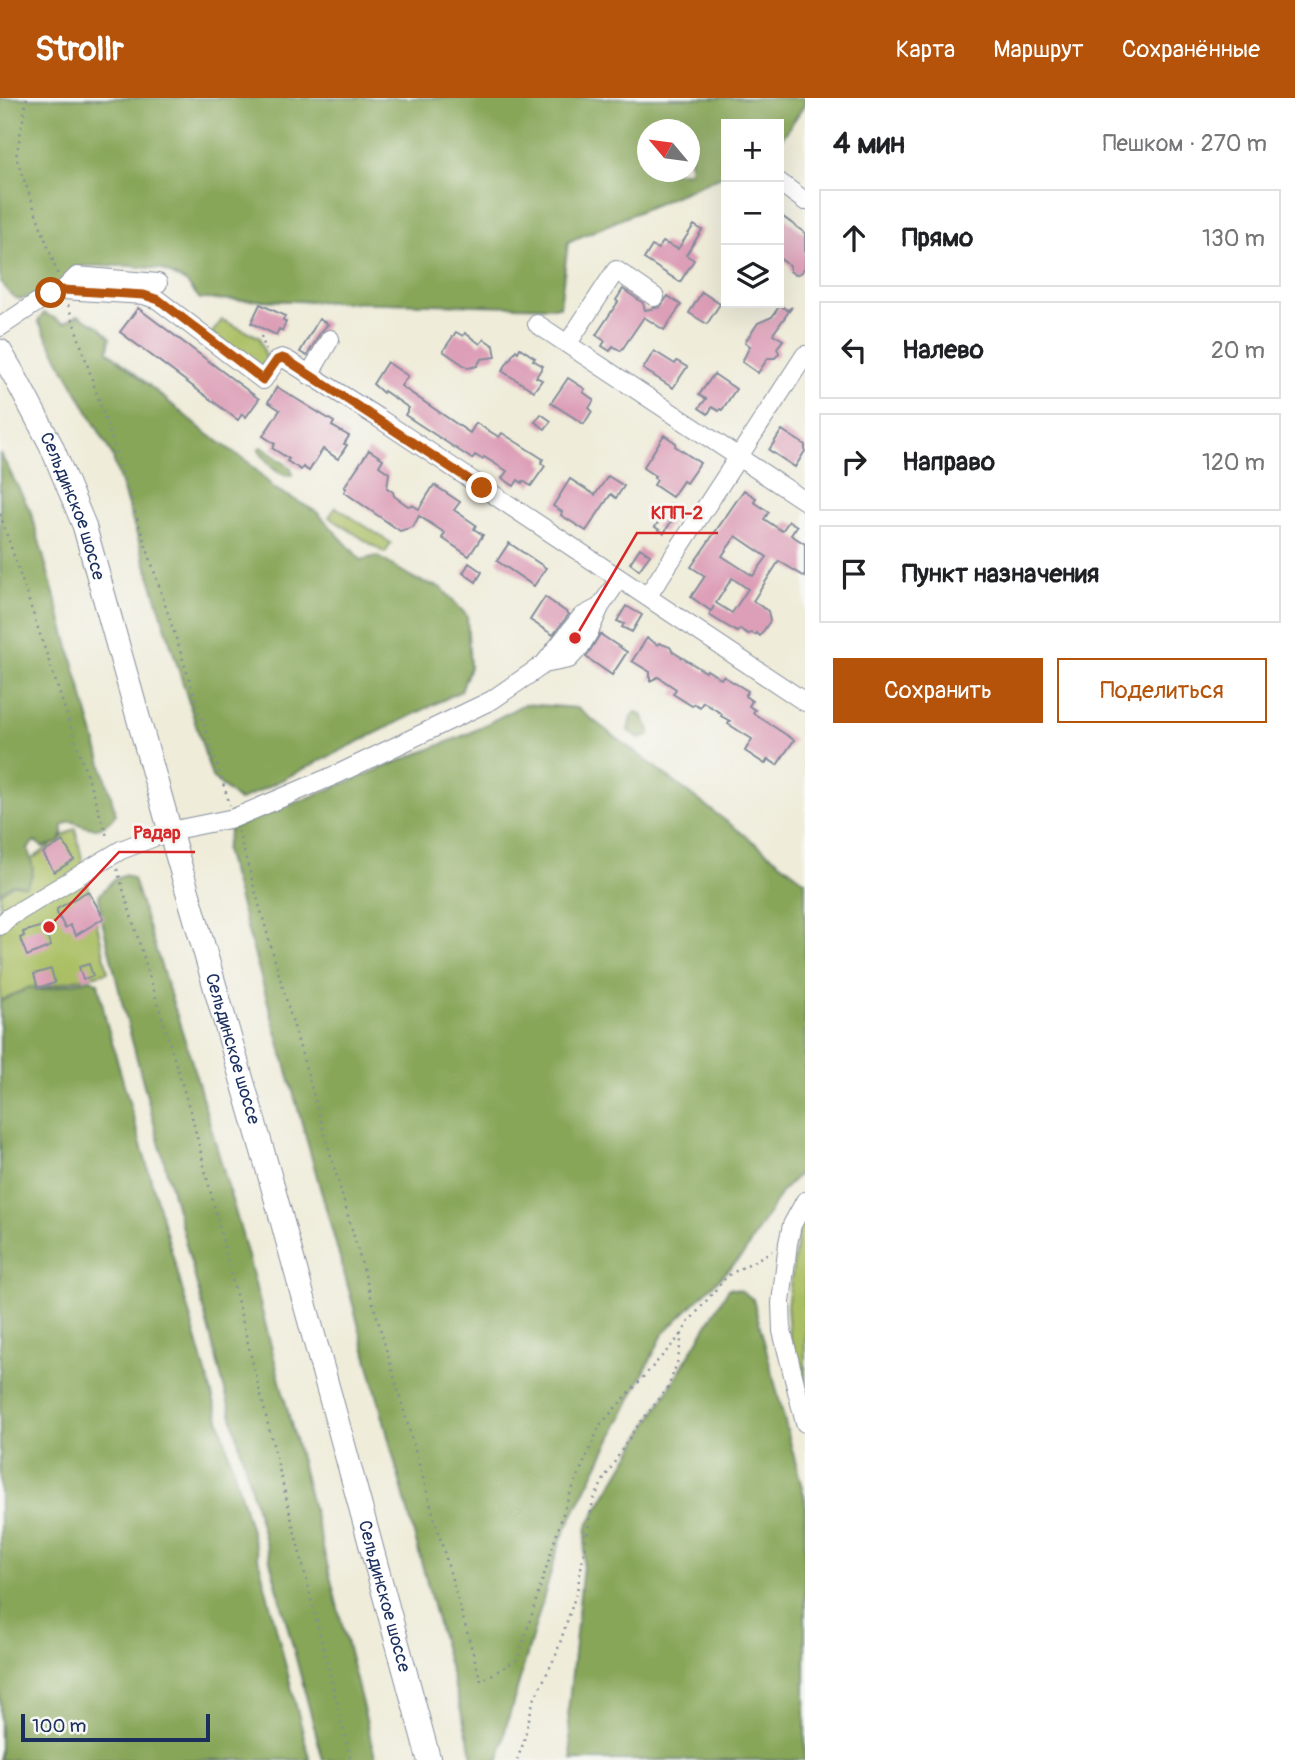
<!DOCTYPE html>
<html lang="ru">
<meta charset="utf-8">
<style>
body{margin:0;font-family:Pangolin,sans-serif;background:#f6f6f6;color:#202124}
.controls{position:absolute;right:21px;top:21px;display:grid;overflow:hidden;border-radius:0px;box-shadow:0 7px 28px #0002}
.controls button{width:63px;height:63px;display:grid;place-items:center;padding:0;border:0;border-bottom:2px solid #e0e0e0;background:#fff;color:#202124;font:35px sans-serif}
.compass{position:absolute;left:637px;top:21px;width:63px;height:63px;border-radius:50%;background:#fff;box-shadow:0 7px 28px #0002;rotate:299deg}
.scale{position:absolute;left:21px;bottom:18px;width:189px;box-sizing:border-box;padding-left:7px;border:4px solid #1b2f5e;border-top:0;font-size:19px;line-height:24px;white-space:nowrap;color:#1b2f5e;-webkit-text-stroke:5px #f6f6f2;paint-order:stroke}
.stop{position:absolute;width:21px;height:21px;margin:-16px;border:5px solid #b45309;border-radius:50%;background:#fff}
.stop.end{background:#b45309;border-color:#fff;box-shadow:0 2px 7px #0008}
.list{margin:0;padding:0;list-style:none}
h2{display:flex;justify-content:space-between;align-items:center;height:91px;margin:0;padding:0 28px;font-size:30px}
h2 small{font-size:23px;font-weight:400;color:#757577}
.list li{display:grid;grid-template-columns:46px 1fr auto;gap:21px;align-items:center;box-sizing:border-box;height:98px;margin:0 14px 14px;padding:0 14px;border:2px solid #e0e0e0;border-radius:0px}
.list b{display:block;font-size:26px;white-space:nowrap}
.list em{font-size:23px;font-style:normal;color:#757577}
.actions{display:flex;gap:14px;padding:21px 28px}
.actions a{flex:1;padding:16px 0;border:2px solid #b45309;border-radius:0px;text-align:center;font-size:24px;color:#b45309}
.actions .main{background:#b45309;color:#fff}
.icon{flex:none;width:38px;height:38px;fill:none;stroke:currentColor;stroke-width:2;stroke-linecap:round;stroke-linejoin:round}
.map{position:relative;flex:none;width:805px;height:1662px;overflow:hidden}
header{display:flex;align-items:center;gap:42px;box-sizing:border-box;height:98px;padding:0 35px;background:#b45309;color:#fff}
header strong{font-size:33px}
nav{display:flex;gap:38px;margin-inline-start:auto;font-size:24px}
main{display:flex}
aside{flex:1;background:#fff}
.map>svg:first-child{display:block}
.green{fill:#aabf63;stroke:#627760;stroke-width:2}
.forest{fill:#87a659;stroke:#516a5c;stroke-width:2;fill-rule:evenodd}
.building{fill:#dd9fb7;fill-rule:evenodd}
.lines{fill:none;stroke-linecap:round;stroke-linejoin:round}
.minor-casing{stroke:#858e9c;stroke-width:20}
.major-casing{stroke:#858e9c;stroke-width:25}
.path{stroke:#858e9c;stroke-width:2.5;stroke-dasharray:2 5;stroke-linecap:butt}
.minor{stroke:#fff;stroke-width:18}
.major{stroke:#fff;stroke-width:23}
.route{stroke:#b45309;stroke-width:9}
.labels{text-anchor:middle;stroke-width:6;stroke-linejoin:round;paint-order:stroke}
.street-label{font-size:18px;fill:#1b2f5e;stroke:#f6f6f2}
.leader{fill:none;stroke:#d62828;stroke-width:2.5}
.callout-dot{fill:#d62828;stroke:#f6f6f2;stroke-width:2.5}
.callout-label{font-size:19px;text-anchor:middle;font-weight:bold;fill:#d62828;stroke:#f6f6f2;stroke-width:6;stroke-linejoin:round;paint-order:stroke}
</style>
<header>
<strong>Strollr</strong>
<nav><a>Карта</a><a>Маршрут</a><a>Сохранённые</a></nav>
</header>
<main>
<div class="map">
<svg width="805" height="1662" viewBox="0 0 805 1662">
<rect width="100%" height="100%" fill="#f6f6f2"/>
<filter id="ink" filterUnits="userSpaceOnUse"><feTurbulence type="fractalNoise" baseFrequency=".0143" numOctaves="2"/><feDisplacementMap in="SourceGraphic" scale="14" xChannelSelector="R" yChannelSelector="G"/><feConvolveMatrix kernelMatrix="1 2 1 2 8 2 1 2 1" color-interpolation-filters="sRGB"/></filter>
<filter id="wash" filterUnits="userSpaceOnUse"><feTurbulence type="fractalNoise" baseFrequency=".00686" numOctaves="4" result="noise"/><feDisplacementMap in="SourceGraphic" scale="28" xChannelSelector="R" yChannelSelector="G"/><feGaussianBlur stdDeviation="1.57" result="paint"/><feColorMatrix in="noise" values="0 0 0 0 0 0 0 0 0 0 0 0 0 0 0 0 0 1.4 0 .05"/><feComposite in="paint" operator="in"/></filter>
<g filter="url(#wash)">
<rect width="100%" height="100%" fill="#efecd9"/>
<path class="green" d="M222,222L259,239L268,265L260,269L212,235Z
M336,409L391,445L385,455L329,419Z
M75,730L108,874L34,892L0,921V784Z
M805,1118V1294L789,1234L787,1208L799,1130Z"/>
<path class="forest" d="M0,0H805V6L779,45V26H726V76L568,144L560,209L200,201L186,184L161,171L130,168H84L74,171L69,184C57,189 27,204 16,200C8,197 6,188 0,184ZM648,32H690V74H648Z
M44,215L64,225L78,217L99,228L110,239L108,253L206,335L248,364L275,391L317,414L361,462L377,458L415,481L442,490L467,518L470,569L461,593L239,703L212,679L112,357L38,223Z
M262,349L291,370L293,377L291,378C275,378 268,364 259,353V350Z
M0,355L31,414L116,716C102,735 91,732 71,723L63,727V736L59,744L43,749L34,743L28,751C32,768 37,773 26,788L13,786L0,795Z
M524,606L577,610L805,783V1070L782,1093L743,1157L663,1236L560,1443L506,1629L499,1662H474L352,1203L225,752L230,731L470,635Z
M636,614L642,617L650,632L649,637L644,640L638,639L628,633L631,618Z
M125,777L133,781L192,964L245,1147L318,1430L376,1662H323L125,916L101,819L99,797L113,782Z
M91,881L98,885L106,923L254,1444L310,1662H0V903L30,889L43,892Z
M729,1190L740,1192L753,1201L805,1401V1662H572L568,1614L587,1428Z"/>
<g id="blocks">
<path class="building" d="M779,116L805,135V169L801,175L795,177L790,173V168L779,160Z
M694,127L702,132L686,157L694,162L680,184L644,161L652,148L658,151L663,144L678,151Z
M623,191L643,205L645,212L660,209L668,198L681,207L664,232L644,219L621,253L613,248L610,253L602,248L605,243L596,237L618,204L616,202Z
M702,194L720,206L707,226L689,215Z
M260,206L285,218L283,222L286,224L282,233L279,231L276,237L251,225Z
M780,207L787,212L792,209L773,236L783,242L777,250L779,255L775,260H768L758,275L742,264L750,248L745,244L758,225L772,219Z
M138,210L259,301L246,319L242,316L238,322L120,234Z
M319,221L328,226L320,235L307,258L300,254Z
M456,234L463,238L465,235L480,246L484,241L494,248L496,259L481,261L477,268L468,270L443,253Z
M520,250L535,260L533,262L543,268L536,279L542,282L534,293L502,273L516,252L518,254Z
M654,253L675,266L677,263L687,269L673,290L643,271Z
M387,264L408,278L401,288L470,335L476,325L499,339L502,335L543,361L541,365L545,368L531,388L523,383L522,385L518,382L514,388L502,380L507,373L484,359L482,361L475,357L472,361L405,317L409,310L384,293L383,295L373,286Z
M714,276L736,291L722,312L720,311L719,313L712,309L708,316L699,310L706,301L699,297Z
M568,280L585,291L583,294L594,302L589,310L592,313L584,326L551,305Z
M277,289L334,324L332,328L349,338L344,346L347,347L338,361L323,351L309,373L303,369L301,372L287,363L289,361L272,350L275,346L263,338L280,312L268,304Z
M541,316L551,323L545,331L535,324Z
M782,332L805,347V353L795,369L769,352Z
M664,337L676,345L675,348L700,365L686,385L683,383L672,399L654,387L657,382L654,380L655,378L643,370Z
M369,352L383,361L379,368L389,375L387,390L393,394L394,398L408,408L412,407L419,411L434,387L460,404L454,412L476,427L474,431L483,437L469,458L442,440L445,435L419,418L413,429L400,433L344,394L346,390L344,389Z
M608,378L624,388L616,400L611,396L586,433L561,417L562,414L553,408L570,381L595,397Z
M744,392L756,400L754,404L769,414L764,421L782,433L789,423L797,428L791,437L805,446V479L779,463L753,503L768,513L770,523L760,538L757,535L755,537L752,535L748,536L740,531L737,534L709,517L714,508L711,513L691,499L705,478L691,469ZM736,438L767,459L753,478L722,458ZM732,480L748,491L732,515L716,505Z
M671,406L679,411L664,435L655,429Z
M509,445L546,470L534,488L497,463Z
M640,450L650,457L639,472L630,465Z
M469,465L482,474L476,484L463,475Z
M545,499L569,516L553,537L530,522Z
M626,508L642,517L632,534L622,529L624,526L617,523Z
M600,536L627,554L612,577L586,559Z
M647,540L658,547L659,545L670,549L673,554L706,574L707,572L721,581L723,578L748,593L745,598L752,603L749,608L755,612L753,615L794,642L777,667L768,661L765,666L745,653L752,641L728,626L730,623L721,618L722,616L703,604L700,609L694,606L692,608L673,596L676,591L658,579L650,583V574L632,563Z
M63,743L74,762L54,774L43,755Z
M88,793L104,820L76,837L70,827L65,830L57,815V811Z
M43,828L51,848L27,858L20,840L24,838L23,834Z
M89,866L93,878L83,881L79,869Z
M51,871L55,885L38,890L34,876Z"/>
</g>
</g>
<g filter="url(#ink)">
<use href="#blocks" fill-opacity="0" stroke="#858e9c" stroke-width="2"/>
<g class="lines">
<defs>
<path id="minor" d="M779,84L805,103
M63,192L77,178L158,185
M537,226L805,403
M0,229L51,195L63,192L144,197L158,202L263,282L277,262L282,260L287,262L377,319L805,604
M568,245L616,172L655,199
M309,277L330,241
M647,499L805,257
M544,566L581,519L600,509
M0,828L8,820L51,794L121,752L170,733L234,720L340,675L492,602L544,566L569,561L580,549L589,534L600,509L619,481
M805,1103L792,1127L788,1145L781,1205L782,1233L805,1325"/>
<g id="major">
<path id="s1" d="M0,253L14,277L51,347L84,427L170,733L270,1079L342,1341L429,1662"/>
</g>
</defs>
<use href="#minor" class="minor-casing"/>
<use href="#major" class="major-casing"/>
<path class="path" d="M27,0L16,59L58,177
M68,207L230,707
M261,238L266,252
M0,416L108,741
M238,733L481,1583L518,1561L566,1406L600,1327L682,1236
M117,771L192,1019L351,1662
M517,1662L523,1646L533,1604L556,1557L577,1493L593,1403L604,1381L633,1334L668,1290L678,1262L682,1236L687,1226L727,1178L772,1153"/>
<use href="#minor" class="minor"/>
<use href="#major" class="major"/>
</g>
</g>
<g class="lines" filter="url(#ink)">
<path class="route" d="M51,195L63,192L144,197L159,202L263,282L277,262L282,260L287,262L482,390"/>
</g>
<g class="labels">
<g class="street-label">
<text dy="6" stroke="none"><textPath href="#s1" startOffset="172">Сельдинское шоссе</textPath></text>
<text dy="6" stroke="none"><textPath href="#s1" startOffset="738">Сельдинское шоссе</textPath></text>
<text dy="6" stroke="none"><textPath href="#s1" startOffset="1306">Сельдинское шоссе</textPath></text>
</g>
</g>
<path class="leader" d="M575 540L637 435H718M49 829L119 754H195"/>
<g class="callout-dot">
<circle cx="575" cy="540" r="7"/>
<circle cx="49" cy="829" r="7"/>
</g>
<g class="callout-label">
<text x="677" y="421">КПП-2</text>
<text x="157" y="741">Радар</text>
</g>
</svg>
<div class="controls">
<button>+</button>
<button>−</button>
<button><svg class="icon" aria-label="layers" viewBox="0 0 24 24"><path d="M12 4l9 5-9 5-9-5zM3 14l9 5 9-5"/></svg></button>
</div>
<svg class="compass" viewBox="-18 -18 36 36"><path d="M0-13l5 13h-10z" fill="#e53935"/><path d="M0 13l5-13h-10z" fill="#757577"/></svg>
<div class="scale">100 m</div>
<div class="stop" style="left:51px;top:195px"></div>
<div class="stop end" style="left:482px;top:390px"></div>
</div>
<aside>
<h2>4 мин<small>Пешком · 270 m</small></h2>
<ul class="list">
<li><svg class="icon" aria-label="ahead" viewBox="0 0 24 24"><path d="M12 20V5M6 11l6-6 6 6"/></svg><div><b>Прямо</b></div><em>130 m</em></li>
<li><svg class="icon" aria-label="left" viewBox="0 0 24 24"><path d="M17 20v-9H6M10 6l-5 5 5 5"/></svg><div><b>Налево</b></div><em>20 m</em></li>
<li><svg class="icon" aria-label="right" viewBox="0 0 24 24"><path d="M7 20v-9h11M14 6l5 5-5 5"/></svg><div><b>Направо</b></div><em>120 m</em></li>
<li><svg class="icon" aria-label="arrive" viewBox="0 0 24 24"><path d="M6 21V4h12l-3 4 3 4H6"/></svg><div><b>Пункт назначения</b></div></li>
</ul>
<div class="actions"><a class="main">Сохранить</a><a>Поделиться</a></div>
</aside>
</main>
